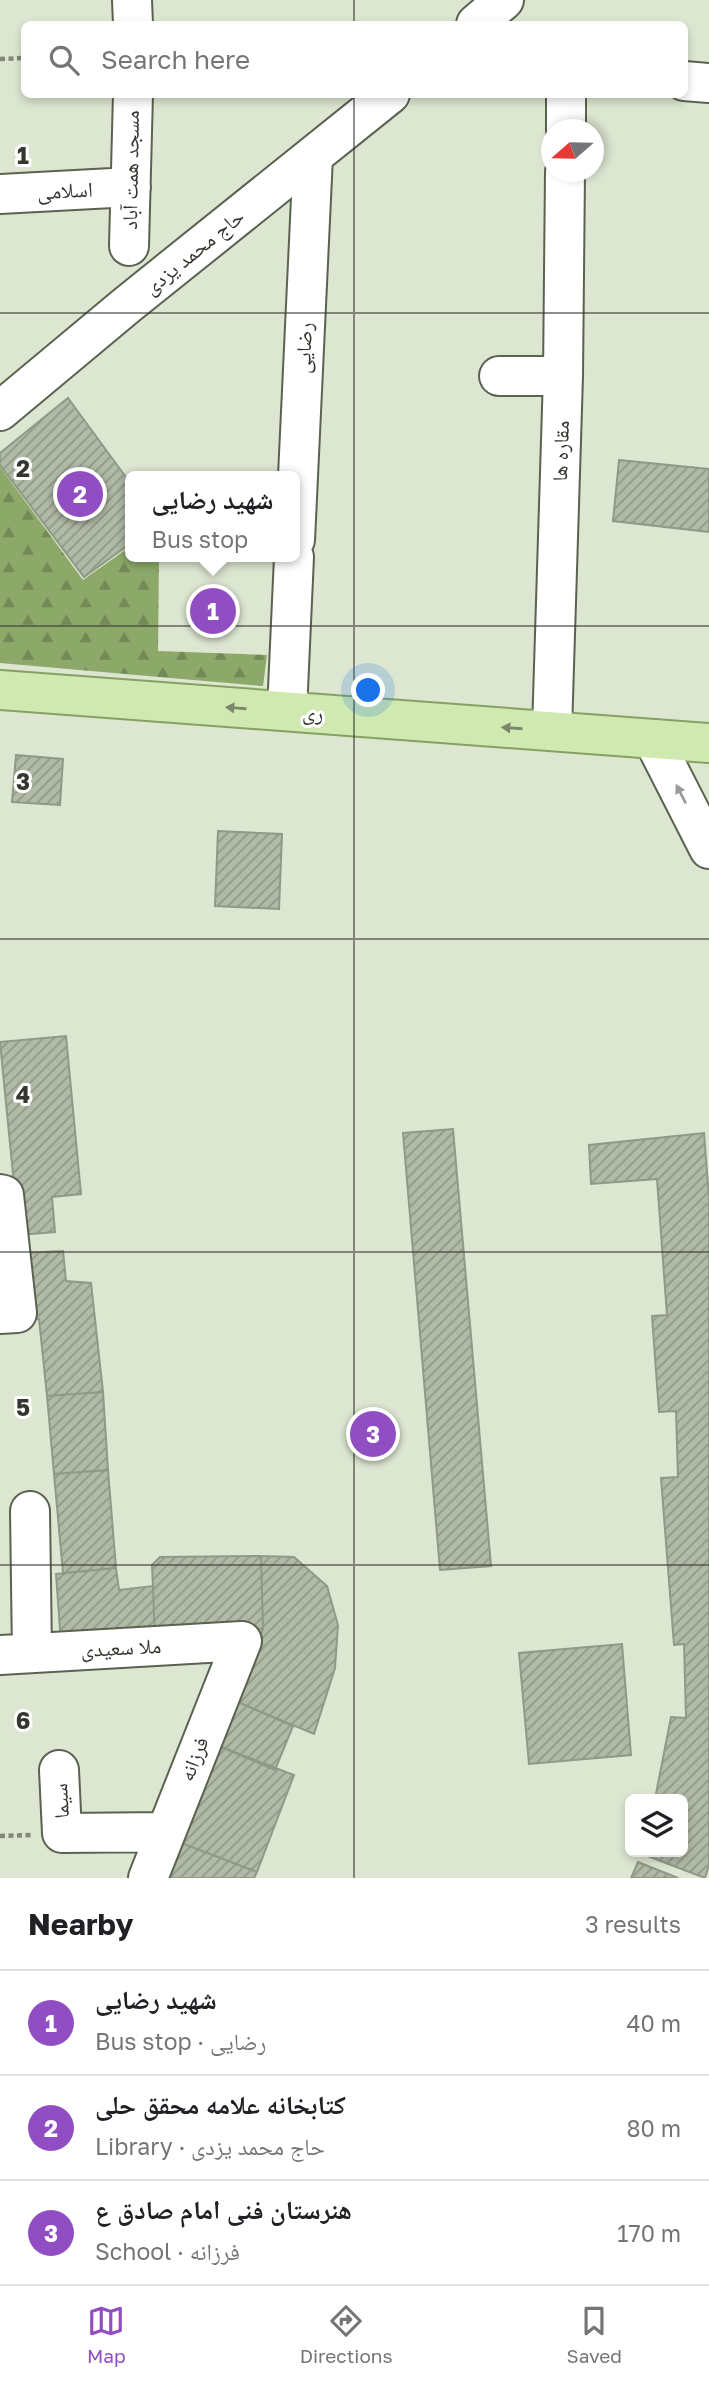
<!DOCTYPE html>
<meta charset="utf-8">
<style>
body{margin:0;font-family:"Golos Text","Noto Naskh Arabic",sans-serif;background:#f6f6f6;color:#202124}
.controls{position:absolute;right:21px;bottom:21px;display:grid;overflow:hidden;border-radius:10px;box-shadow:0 4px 10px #0003}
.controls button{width:63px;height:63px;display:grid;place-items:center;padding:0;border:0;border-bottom:2px solid #e0e0e0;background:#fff;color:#202124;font:35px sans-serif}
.compass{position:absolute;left:541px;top:119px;width:63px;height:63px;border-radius:50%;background:#fff;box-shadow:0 4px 10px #0003;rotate:250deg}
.you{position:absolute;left:369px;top:691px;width:24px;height:24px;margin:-18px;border:5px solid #fff;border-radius:50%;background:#1a73e8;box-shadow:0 0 0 10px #1a73e833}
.badge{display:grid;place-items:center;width:46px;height:46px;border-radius:50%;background:#914ec3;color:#fff;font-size:23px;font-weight:700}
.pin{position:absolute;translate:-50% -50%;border:4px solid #fff;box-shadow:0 2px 7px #0006}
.popup{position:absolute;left:125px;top:471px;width:175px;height:91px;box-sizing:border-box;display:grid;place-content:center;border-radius:10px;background:#fff;filter:drop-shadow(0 2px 5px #0005);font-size:23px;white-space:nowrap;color:#757577}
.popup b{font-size:26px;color:#202124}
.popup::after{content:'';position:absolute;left:50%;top:100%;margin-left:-14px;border:14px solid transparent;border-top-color:#fff}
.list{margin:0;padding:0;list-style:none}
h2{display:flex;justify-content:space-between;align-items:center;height:91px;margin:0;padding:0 28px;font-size:30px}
h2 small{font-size:23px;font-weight:400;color:#757577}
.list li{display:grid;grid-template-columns:46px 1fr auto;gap:21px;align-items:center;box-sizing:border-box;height:105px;padding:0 28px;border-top:2px solid #e0e0e0}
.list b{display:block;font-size:26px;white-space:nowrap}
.list p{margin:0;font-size:23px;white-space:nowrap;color:#757577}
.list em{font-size:23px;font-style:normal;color:#757577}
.icon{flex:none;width:38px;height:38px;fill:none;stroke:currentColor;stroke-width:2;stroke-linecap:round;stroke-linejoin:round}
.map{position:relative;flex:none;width:709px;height:1878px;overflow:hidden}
.search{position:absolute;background:#fff;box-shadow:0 4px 10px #0003;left:21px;right:21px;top:21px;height:77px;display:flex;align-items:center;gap:18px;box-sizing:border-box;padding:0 24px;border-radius:10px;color:#757577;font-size:26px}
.sheet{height:406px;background:#fff}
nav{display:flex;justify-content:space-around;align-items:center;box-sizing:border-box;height:98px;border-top:2px solid #e0e0e0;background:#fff;font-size:19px;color:#757577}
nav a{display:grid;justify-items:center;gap:4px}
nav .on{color:#914ec3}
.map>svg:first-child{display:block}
.forest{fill:url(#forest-firs)}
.building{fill:url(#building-hatch);stroke:#8f9985;stroke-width:2}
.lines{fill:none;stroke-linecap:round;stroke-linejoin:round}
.minor-casing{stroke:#5a6250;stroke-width:42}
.major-casing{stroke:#85a162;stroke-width:42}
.path{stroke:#82897a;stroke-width:4.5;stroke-dasharray:5 3.5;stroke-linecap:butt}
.minor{stroke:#fff;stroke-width:38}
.major{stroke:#d0e9b1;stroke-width:38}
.oneway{fill:#7a876a}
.oneway2{fill:#999b97}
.grid{fill:none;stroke:#33372f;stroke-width:2;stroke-opacity:0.55}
.labels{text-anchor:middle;stroke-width:6;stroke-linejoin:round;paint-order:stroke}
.street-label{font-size:21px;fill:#33372f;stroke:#fff}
.grid-label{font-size:23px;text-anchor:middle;font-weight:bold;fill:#33372f;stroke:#fff;stroke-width:6;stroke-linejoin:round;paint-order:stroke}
</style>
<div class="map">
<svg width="709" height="1878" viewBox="0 0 709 1878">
<defs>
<pattern id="forest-firs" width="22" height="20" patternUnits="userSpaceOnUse" patternTransform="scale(1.75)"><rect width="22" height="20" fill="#8ca969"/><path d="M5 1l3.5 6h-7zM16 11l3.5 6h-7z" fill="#738a57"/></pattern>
<pattern id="building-hatch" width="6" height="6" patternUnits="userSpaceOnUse" patternTransform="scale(1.75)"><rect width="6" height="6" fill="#b0baa6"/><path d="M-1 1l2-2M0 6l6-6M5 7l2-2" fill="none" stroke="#909888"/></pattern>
</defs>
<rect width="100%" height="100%" fill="#dce6d0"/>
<path class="forest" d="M0,467L83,580L131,546V557H159L158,651L267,655L263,686L0,663Z"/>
<path class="building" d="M68,398L131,484V543L84,577L0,465V453Z
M619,460L709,469V532L613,521Z
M16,755L63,759L60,805L12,802Z
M218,831L282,834L279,909L215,906Z
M66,1036L81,1194L52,1197L55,1232L19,1235L0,1042Z
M453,1129L491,1566L440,1570L403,1133Z
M704,1133L709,1199V1865L705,1878L645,1855V1852H683V1799H655L671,1717L686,1718L684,1644L674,1645L661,1478L678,1477L676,1411L659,1412L652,1316L667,1315L657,1179L591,1184L589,1145Z
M63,1251L66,1281L91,1283L103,1392L47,1396L39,1319L30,1320L23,1253Z
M103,1392L108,1470L54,1474L47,1396Z
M108,1470L116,1568L63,1573L54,1474Z
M261,1556L294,1557L327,1586L338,1625L335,1668L314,1734L233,1700L263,1629Z
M261,1556L263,1629L155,1638L152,1565L160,1557Z
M116,1568L119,1590L153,1586L155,1638L61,1643L56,1574Z
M622,1644L631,1755L529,1764L519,1653Z
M233,1700L293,1726L275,1770L214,1744Z
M214,1744L294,1775L257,1872L176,1841Z
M176,1841L257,1872L254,1878H162Z
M638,1862L678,1878H631Z"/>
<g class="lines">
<defs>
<path id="minor" d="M132,0L133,24
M476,24L504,0
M684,81L709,83
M566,130V94
M0,194L131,187
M129,246L133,94
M499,376H563
M0,411L127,305L390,94
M295,540L313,156
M287,711L294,557
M552,731L563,376L565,172
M653,739L709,849
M0,1194L4,1195L17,1313L0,1314
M30,1511L32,1653
M0,1655L242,1641L148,1878
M59,1770L62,1833L165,1832"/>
<path id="major" d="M0,690L709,743"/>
</defs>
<use href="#minor" class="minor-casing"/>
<use href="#major" class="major-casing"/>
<path class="path" d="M0,59L24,58
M0,1836L31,1835"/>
<use href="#minor" class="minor"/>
<use href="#major" class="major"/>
</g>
<defs><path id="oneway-solid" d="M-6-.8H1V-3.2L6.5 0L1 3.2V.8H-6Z" transform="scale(1.75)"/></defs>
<g class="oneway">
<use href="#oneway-solid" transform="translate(236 708) rotate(-176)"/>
<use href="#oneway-solid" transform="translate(512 728) rotate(-176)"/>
</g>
<use class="oneway2" href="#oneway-solid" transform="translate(681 794) rotate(-117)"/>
<path class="grid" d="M354,0V24M354,94V1878M0,313H709M0,626H709M0,939H709M0,1252H709M0,1565H709"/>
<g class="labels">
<g class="street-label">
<text transform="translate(131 170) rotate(-89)" y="7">مسجد همت آباد</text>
<text transform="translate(65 191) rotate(-3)" y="7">اسلامی</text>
<text transform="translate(194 252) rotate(-39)" y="7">حاج محمد یزدی</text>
<text transform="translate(304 348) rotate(-87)" y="7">رضایی</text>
<text transform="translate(561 451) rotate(-88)" y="7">مقاره ها</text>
<text transform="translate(313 713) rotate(4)" y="7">ری</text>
<text transform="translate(121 1648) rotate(-3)" y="7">ملا سعیدی</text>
<text transform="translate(194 1759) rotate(-68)" y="7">فرزانه</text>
<text transform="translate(61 1801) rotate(-93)" y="7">سیما</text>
</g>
</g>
<g class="grid-label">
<text x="23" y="164">1</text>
<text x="23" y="477">2</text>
<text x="23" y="790">3</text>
<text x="23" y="1103">4</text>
<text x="23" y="1416">5</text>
<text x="23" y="1729">6</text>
</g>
</svg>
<div class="controls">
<button><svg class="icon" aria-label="layers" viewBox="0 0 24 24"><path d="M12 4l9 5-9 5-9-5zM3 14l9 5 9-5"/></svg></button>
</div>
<svg class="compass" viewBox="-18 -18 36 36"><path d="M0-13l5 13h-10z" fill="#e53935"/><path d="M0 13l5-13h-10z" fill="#757577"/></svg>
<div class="you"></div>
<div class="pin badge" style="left:213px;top:611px">1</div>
<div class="popup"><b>شهید رضایی</b>Bus stop</div>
<div class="pin badge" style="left:80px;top:494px">2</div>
<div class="pin badge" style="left:373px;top:1434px">3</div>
<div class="search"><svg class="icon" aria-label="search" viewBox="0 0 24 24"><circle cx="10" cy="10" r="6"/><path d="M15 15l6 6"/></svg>Search here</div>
</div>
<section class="sheet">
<h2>Nearby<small>3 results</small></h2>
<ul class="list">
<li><span class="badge">1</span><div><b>شهید رضایی</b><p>Bus stop · رضایی</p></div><em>40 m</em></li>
<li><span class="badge">2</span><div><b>کتابخانه علامه محقق حلی</b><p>Library · حاج محمد یزدی</p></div><em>80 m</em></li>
<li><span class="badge">3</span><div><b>هنرستان فنی امام صادق ع</b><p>School · فرزانه</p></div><em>170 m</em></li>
</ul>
</section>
<nav>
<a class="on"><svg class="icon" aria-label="map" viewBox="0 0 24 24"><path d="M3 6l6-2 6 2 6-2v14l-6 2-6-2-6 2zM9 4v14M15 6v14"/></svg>Map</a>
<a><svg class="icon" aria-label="directions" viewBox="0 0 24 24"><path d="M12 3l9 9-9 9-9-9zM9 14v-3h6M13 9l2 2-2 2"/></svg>Directions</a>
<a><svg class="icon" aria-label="saved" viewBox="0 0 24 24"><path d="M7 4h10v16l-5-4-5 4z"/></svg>Saved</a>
</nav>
